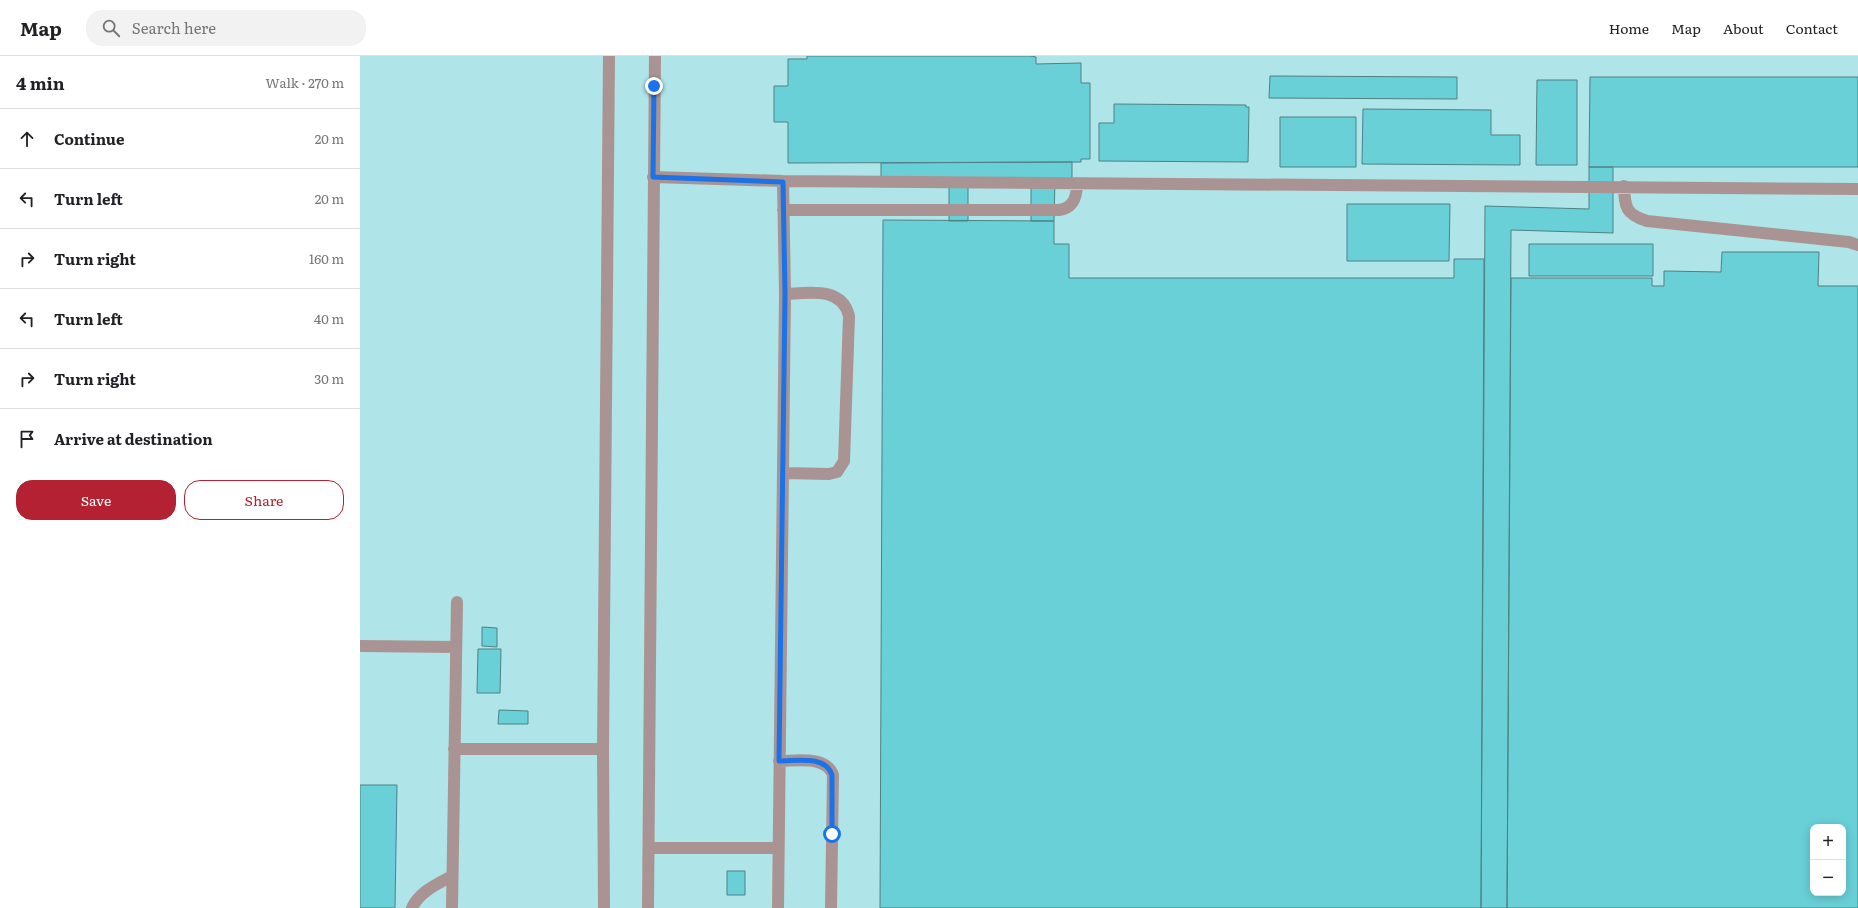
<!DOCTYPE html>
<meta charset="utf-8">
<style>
body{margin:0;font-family:Literata,serif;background:#f2f2f2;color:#202124}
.controls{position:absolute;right:12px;bottom:12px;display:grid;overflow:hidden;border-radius:8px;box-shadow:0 2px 10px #0003}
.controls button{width:36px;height:36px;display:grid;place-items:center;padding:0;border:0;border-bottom:1px solid #e0e0e0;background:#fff;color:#202124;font:20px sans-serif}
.stop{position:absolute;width:12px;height:12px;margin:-9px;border:3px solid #1a73e8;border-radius:50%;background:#fff}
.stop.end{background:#1a73e8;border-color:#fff;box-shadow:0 1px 4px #0008}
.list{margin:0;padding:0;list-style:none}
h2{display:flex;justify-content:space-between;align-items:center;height:52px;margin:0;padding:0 16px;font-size:17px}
h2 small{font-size:13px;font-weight:400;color:#757577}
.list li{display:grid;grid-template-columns:26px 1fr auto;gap:12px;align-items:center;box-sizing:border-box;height:60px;padding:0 16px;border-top:1px solid #e0e0e0}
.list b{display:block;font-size:15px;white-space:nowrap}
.list em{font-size:13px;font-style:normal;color:#757577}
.actions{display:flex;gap:8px;padding:12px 16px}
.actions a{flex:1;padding:9px 0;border:1px solid #b32132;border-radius:16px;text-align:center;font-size:14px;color:#b32132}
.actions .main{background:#b32132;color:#fff}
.icon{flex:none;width:22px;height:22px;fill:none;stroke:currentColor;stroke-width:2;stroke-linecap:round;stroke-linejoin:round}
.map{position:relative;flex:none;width:1498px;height:852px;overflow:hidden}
header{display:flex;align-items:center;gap:24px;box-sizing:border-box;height:56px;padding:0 20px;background:#fff;border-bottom:1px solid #e0e0e0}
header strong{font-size:19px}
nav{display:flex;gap:22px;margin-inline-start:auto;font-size:14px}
.search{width:280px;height:36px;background:#f2f2f2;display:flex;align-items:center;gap:10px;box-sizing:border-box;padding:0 14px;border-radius:16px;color:#757577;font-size:15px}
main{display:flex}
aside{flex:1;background:#fff}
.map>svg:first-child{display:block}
.building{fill:#69d0d7;stroke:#4e8184;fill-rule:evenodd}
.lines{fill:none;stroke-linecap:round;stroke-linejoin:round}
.service{stroke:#a99493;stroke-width:12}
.minor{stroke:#a99493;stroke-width:12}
.route{stroke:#1a73e8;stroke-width:5}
</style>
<header>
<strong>Map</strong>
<div class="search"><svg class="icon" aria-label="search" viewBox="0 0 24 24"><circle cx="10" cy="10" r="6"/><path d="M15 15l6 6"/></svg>Search here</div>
<nav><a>Home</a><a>Map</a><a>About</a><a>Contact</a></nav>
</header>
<main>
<aside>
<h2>4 min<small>Walk · 270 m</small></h2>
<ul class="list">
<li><svg class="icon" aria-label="ahead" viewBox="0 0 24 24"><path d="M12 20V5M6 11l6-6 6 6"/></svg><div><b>Continue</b></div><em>20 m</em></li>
<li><svg class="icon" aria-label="left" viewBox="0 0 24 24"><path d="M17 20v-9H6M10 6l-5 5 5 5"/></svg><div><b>Turn left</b></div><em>20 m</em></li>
<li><svg class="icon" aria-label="right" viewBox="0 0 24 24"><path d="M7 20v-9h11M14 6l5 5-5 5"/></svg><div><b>Turn right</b></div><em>160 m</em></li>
<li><svg class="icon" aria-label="left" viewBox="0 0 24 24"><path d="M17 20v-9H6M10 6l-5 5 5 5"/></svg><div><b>Turn left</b></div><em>40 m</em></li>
<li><svg class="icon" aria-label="right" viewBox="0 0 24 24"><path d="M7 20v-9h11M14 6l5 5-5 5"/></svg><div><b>Turn right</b></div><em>30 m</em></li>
<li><svg class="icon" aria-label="arrive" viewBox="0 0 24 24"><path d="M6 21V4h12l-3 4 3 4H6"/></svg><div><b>Arrive at destination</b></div></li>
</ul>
<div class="actions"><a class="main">Save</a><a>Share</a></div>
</aside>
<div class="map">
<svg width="1498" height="852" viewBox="0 0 1498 852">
<rect width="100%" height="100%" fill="#afe4e8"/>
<path class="building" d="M447,0H670L676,1V8L721,7V27H730V103H721V106L428,107V66H414V30H428V3H447Z
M910,20L1097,21V43L909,42Z
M1230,21H1498V111H1229Z
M1177,24H1217V109H1176Z
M754,48L886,49V51H889L888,106L739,105V67H754Z
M1003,53L1131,54V79H1160V109L1002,108Z
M920,61H996V111H920Z
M712,106V123H695L694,165H671V123L608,124V165H589V124H521V107Z
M1229,111H1253V177L1151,174L1147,852H1121L1125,150L1229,153Z
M987,148H1090L1089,205H987Z
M523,164L694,165V188H709V222H1094V203H1124L1121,852H520Z
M1169,188H1293V220H1169Z
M1362,196H1459L1458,230H1498V852H1147L1151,222H1292V230H1304V215L1361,216ZM1453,771H1483V837H1453Z
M122,571L137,572V591L122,590Z
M118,593H141L140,637H117Z
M139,654L168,655V668H138Z
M0,729H37L35,852H0Z
M367,815H385V839H367Z"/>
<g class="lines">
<path class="service" d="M293,121L423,125L1498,133
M1264,130C1265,151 1265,158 1287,165L1489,186L1498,189
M423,154H699C714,152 717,140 717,127
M424,417L469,418L477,416L484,405L489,260C482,230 448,237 425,238
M0,590L96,591
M94,693H243
M419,705C436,705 466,699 473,719L471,852
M289,792H418
M52,852C59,836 77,828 92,820
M92,852L97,546
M418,852L425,238L423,125"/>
<path class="minor" d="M244,852L243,693L249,0
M288,852L295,0"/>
</g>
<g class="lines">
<path class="route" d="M294,30L293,121L423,126L425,238L419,705C436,705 466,699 472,719V778"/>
</g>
</svg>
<div class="controls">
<button>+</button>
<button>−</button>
</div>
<div class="stop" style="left:472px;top:778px"></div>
<div class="stop end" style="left:294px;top:30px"></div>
</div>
</main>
